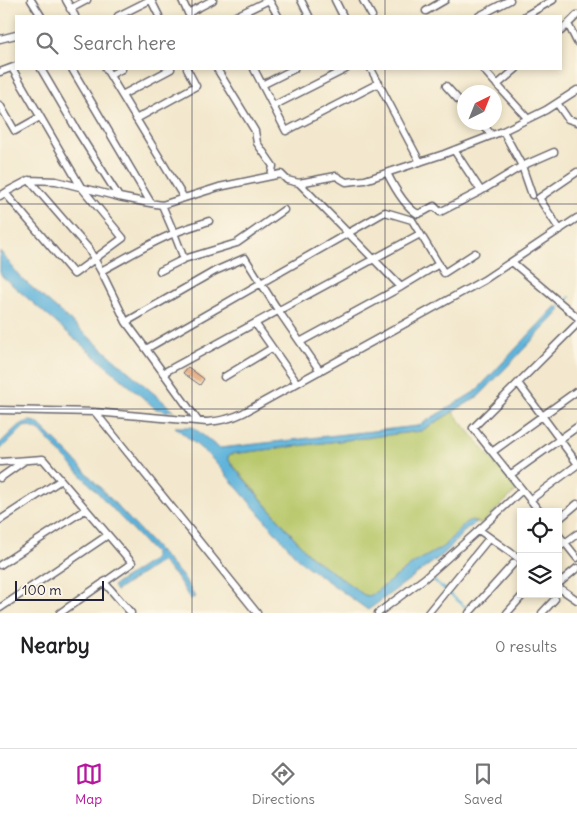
<!DOCTYPE html>
<style>
body{margin:0;font-family:Delius,sans-serif;background:#f6f6f6;color:#202124}
.controls{position:absolute;right:15px;bottom:15px;display:grid;overflow:hidden;border-radius:0px;box-shadow:0 2px 8px #0003}
.controls button{width:45px;height:45px;display:grid;place-items:center;padding:0;border:0;border-bottom:1px solid #e0e0e0;background:#fff;color:#202124;font:25px sans-serif}
.compass{position:absolute;left:457px;top:85px;width:45px;height:45px;border-radius:50%;background:#fff;box-shadow:0 2px 8px #0003;rotate:43deg}
.scale{position:absolute;left:15px;bottom:12px;width:89px;box-sizing:border-box;padding-left:5px;border:2px solid #22223b;border-top:0;font-size:14px;line-height:18px;white-space:nowrap;color:#22223b;-webkit-text-stroke:4px #fcf5e5;paint-order:stroke}
.list{margin:0;padding:0;list-style:none}
h2{display:flex;justify-content:space-between;align-items:center;height:65px;margin:0;padding:0 20px;font-size:21px}
h2 small{font-size:16px;font-weight:400;color:#757577}
.icon{flex:none;width:28px;height:28px;fill:none;stroke:currentColor;stroke-width:2;stroke-linecap:round;stroke-linejoin:round}
.map{position:relative;flex:none;width:577px;height:613px;overflow:hidden}
.search{position:absolute;background:#fff;box-shadow:0 2px 8px #0003;left:15px;right:15px;top:15px;height:55px;display:flex;align-items:center;gap:12px;box-sizing:border-box;padding:0 18px;border-radius:0px;color:#757577;font-size:19px}
.sheet{height:135px;background:#fff}
nav{display:flex;justify-content:space-around;align-items:center;box-sizing:border-box;height:70px;border-top:1px solid #e0e0e0;background:#fff;font-size:14px;color:#757577}
nav a{display:grid;justify-items:center;gap:2px}
nav .on{color:#b5179e}
.map>svg:first-child{display:block}
.green{fill:#b8c86b;stroke:#6d7553}
.water{fill:#5eb4db;stroke:#406b8b}
.lines{fill:none;stroke-linecap:round;stroke-linejoin:round}
.stream{stroke:#5eb4db;stroke-width:2}
.building{fill:#e5ae84}
.minor-casing{stroke:#6b676e;stroke-width:9}
.minor{stroke:#fff;stroke-width:6}
.grid{fill:none;stroke:#22223b;stroke-width:1;stroke-opacity:0.55}
</style>
<div class="map">
<svg width="577" height="613" viewBox="0 0 577 613">
<rect width="100%" height="100%" fill="#fcf5e5"/>
<filter id="ink" filterUnits="userSpaceOnUse"><feTurbulence type="fractalNoise" baseFrequency=".02" numOctaves="2"/><feDisplacementMap in="SourceGraphic" scale="10" xChannelSelector="R" yChannelSelector="G"/><feConvolveMatrix kernelMatrix="1 2 1 2 8 2 1 2 1" color-interpolation-filters="sRGB"/></filter>
<filter id="wash" filterUnits="userSpaceOnUse"><feTurbulence type="fractalNoise" baseFrequency=".0096" numOctaves="4" result="noise"/><feDisplacementMap in="SourceGraphic" scale="20" xChannelSelector="R" yChannelSelector="G"/><feGaussianBlur stdDeviation="1.12" result="paint"/><feColorMatrix in="noise" values="0 0 0 0 0 0 0 0 0 0 0 0 0 0 0 0 0 1.4 0 .05"/><feComposite in="paint" operator="in"/></filter>
<g filter="url(#wash)">
<rect width="100%" height="100%" fill="#f3e8cd"/>
<path class="green" d="M453,412L517,490L481,524L472,520L466,522L443,547L414,563L373,594L368,596L364,595L309,555L228,459V456L231,454L421,431Z"/>
<path class="water" d="M0,251L21,278L174,411L156,409L3,277L0,273Z
M556,306L561,310L479,396L421,431L231,454L228,456V459L232,465L309,555L364,595L368,596L373,594L414,563L443,547L466,522L472,520L475,522L472,526L467,528L445,553L368,610L301,562L209,455L175,427H193L216,446L220,448L418,426L476,391Z
M29,421L36,422L41,426L69,454L183,577L195,597L190,599L178,579L161,561L116,591L113,586L154,559V553L40,431L29,426L24,427L0,450V443L19,425Z"/>
<g class="lines">
<path class="stream" d="M558,309L570,297
M163,409L171,416
M430,577L470,611"/>
</g>
<g id="blocks">
<path class="building" d="M188,367L204,379L200,385L183,373Z"/>
</g>
</g>
<g filter="url(#ink)">
<use href="#blocks" fill-opacity="0" stroke="#6b676e" stroke-width="1"/>
<g class="lines">
<defs>
<path id="minor" d="M31,0L41,16
M66,0L75,16
M151,0L159,16
M182,0L189,15
M269,0L278,16
M301,0L309,16
M335,0L343,16
M363,0L372,16
M70,9L87,0
M426,11L445,0
M188,13L213,0
M118,16L150,0
M236,16L269,0
M479,16L510,0
M525,16L553,0
M568,24L577,42
M561,31L577,15
M0,39L16,35
M41,69L78,132L119,197
M72,69L151,203
M106,69L184,198
M217,69L255,131L257,143L273,166L271,176
M254,69L286,131L379,83
M371,69L420,162
M483,69L528,119
M0,72L16,66
M110,75L122,69
M262,85L294,69
M497,85L516,69
M446,86L464,106
M122,95L171,69
M557,103L568,119L577,122
M0,105L15,131L40,117
M273,106L346,69
M136,119L196,86L187,69
M480,122L492,135
M503,131L522,166L532,195
M454,150L481,191
M387,173C393,185 405,207 418,214L425,211L434,206L440,212L481,191L522,166L554,152
M29,180L88,248L101,271L126,322L146,349L198,421
M299,183L401,287
M6,194L74,274L123,238L81,187L12,68
M0,196L8,191L29,180L56,181L119,197L144,202L162,205L219,187L281,174L287,180L299,183L336,176L346,182L365,180L444,154L503,131L546,110L577,90
M162,205L174,233L184,259
M560,230L539,198L577,172
M512,262L577,317
M101,271C126,258 149,243 175,233C186,228 198,225 209,221
M160,271L184,259L237,243L284,210
M126,322L215,271L245,258L278,310L320,371
M255,323L297,383
M300,342L401,287L439,264
M146,349L385,212L412,220L444,273L475,253
M163,373L420,234
M224,377L272,348
M518,383L577,463
M0,410L95,412L207,422C220,421 231,419 243,413L484,280L577,218
M95,412L257,613
M492,452L577,391
M0,462L43,459L132,563L60,613
M510,475L577,427
M0,478L24,461
M530,500L577,465
M540,512L473,428L577,324
M0,520L61,480
M558,520L577,504
M479,530L521,560
M558,534L577,558
M558,548L577,534
M0,565L86,509
M104,582L131,613
M558,584L577,568
M558,587L577,600
M0,608L108,535
M378,613L425,578L479,530L522,490
M428,613L486,542
M469,613L514,563
M507,613L524,594
M542,613L555,599"/>
</defs>
<use href="#minor" class="minor-casing"/>
<use href="#minor" class="minor"/>
</g>
</g>
<path class="grid" d="M192,0V16M385,0V16M192,69V613M385,69V613M0,204H577M0,409H577"/>
</svg>
<div class="controls">
<button><svg class="icon" aria-label="locate" viewBox="0 0 24 24"><circle cx="12" cy="12" r="6"/><path d="M12 2v4M12 18v4M2 12h4M18 12h4"/></svg></button>
<button><svg class="icon" aria-label="layers" viewBox="0 0 24 24"><path d="M12 4l9 5-9 5-9-5zM3 14l9 5 9-5"/></svg></button>
</div>
<svg class="compass" viewBox="-18 -18 36 36"><path d="M0-13l5 13h-10z" fill="#e53935"/><path d="M0 13l5-13h-10z" fill="#757577"/></svg>
<div class="scale">100 m</div>
<div class="search"><svg class="icon" aria-label="search" viewBox="0 0 24 24"><circle cx="10" cy="10" r="6"/><path d="M15 15l6 6"/></svg>Search here</div>
</div>
<section class="sheet">
<h2>Nearby<small>0 results</small></h2>
<ul class="list">
</ul>
</section>
<nav>
<a class="on"><svg class="icon" aria-label="map" viewBox="0 0 24 24"><path d="M3 6l6-2 6 2 6-2v14l-6 2-6-2-6 2zM9 4v14M15 6v14"/></svg>Map</a>
<a><svg class="icon" aria-label="directions" viewBox="0 0 24 24"><path d="M12 3l9 9-9 9-9-9zM9 14v-3h6M13 9l2 2-2 2"/></svg>Directions</a>
<a><svg class="icon" aria-label="saved" viewBox="0 0 24 24"><path d="M7 4h10v16l-5-4-5 4z"/></svg>Saved</a>
</nav>
